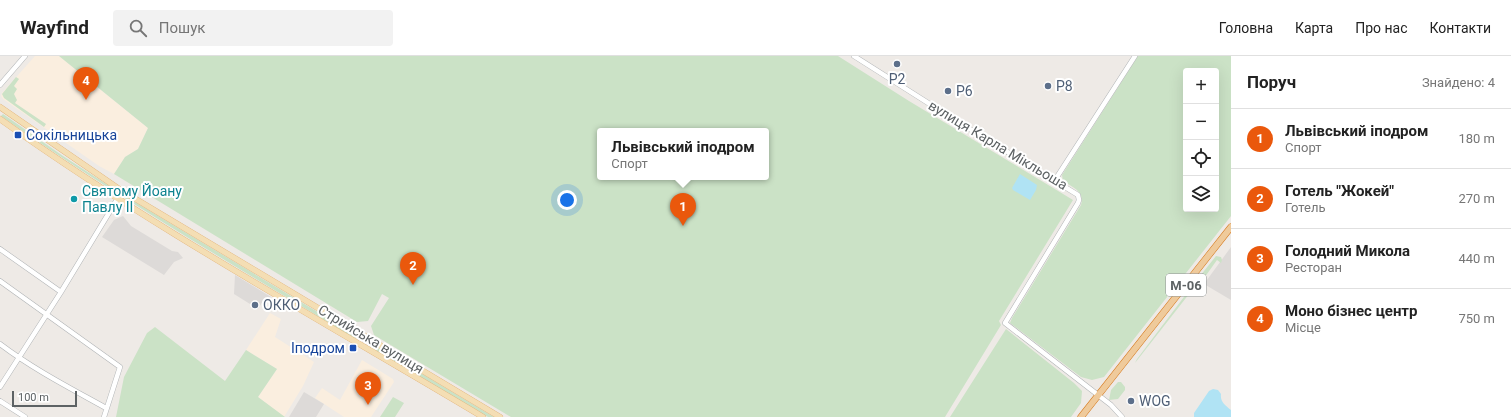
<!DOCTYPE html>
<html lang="uk">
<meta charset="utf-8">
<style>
body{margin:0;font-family:Roboto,sans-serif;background:#f2f2f2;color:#222}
.controls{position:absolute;right:12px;top:12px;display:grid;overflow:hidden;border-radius:4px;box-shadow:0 4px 16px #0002}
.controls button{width:36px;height:36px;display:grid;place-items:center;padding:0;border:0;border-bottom:1px solid #e0e0e0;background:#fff;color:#222;font:20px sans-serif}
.scale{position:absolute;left:12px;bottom:10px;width:65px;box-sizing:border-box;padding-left:4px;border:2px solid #5d6264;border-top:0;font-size:11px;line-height:14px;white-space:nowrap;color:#5d6264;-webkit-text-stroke:3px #fff;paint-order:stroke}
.you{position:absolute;left:567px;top:144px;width:14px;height:14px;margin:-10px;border:3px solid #fff;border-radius:50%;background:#1a73e8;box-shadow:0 0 0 6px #1a73e833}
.badge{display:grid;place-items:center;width:26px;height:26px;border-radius:50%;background:#ea580c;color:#fff;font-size:13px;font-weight:700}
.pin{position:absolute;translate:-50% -33px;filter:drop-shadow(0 1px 2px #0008)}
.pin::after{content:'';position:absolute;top:21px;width:14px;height:12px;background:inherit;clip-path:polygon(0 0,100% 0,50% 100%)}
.popup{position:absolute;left:597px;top:72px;width:172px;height:52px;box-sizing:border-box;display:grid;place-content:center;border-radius:4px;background:#fff;filter:drop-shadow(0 1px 3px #0005);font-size:13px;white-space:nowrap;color:#767676}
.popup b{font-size:15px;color:#222}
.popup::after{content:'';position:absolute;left:50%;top:100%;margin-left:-8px;border:8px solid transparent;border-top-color:#fff}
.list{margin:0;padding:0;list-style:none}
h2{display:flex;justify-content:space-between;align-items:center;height:52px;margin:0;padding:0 16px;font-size:17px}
h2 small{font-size:13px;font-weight:400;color:#767676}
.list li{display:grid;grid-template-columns:26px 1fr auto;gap:12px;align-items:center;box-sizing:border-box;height:60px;padding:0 16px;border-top:1px solid #e0e0e0}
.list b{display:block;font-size:15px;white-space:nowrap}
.list p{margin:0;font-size:13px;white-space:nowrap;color:#767676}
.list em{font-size:13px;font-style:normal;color:#767676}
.icon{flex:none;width:22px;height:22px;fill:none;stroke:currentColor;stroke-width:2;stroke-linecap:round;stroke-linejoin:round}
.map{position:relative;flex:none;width:1231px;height:361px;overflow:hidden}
header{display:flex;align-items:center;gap:24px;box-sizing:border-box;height:56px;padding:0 20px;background:#fff;border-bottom:1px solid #e0e0e0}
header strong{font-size:19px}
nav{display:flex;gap:22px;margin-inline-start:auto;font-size:14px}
.search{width:280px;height:36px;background:#f2f2f2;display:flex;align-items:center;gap:10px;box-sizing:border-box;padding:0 14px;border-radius:4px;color:#767676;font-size:15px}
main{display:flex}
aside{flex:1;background:#fff}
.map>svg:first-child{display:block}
.commercial{fill:#faeedf}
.industrial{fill:#dddad8}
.green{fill:#cbe2c6;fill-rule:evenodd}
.water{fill:#b0e3f4}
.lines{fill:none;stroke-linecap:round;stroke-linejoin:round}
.minor-casing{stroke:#b1b4b6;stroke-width:5.5}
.major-casing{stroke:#dfaa6d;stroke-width:6}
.highway-casing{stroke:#d67a1e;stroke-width:7}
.minor{stroke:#fff;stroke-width:4.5}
.major{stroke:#f4deb4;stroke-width:5.5}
.highway{stroke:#efca9b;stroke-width:6}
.service-dot{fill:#5c6f8a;stroke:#fff;stroke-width:1.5}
.transit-dot{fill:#1a4fb4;stroke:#fff;stroke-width:1.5}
.culture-dot{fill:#0f9aa8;stroke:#fff;stroke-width:1.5}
.labels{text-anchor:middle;stroke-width:4;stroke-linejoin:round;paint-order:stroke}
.shield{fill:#fff;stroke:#8e9192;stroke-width:1}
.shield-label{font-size:13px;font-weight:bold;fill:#5d6264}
.service-label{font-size:14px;fill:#4e5e75;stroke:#fff;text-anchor:start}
.transit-label{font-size:14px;fill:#164399;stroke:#fff;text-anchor:start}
.street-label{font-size:14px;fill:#5d6264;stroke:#fff}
.culture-label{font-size:14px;fill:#0d838f;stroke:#fff;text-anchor:start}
</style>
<header>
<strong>Wayfind</strong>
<div class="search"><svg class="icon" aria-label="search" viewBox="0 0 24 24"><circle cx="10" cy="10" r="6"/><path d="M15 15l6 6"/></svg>Пошук</div>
<nav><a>Головна</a><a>Карта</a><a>Про нас</a><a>Контакти</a></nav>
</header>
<main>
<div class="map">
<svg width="1231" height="361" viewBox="0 0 1231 361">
<rect width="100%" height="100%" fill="#eeeae6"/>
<path class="commercial" d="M35,0H59L148,72L138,93L125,101L114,118L99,110L3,43L1,40L2,37Z
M270,257L281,263L275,281L314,306L303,330L284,361L258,341L277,313L246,294Z
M362,304L393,323L394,326L371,361H344L315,342L322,332L340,344Z"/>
<path class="industrial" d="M123,160L131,170L172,195L178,196L183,202L174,206L164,219L102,181L114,164Z
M1231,191V244L1204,228Z
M235,219L271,241L269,244L263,245L258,253L234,238Z
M304,336L324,348L316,361H289Z"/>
<path class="green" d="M59,0H838L909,45L1073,144L999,265L1001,269L945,361H511L374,279L371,270L389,242L382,238L368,265L357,266L114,118L125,101L138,93L148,72ZM600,75H766V121H600Z
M1138,0H1231V160L1104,321L1092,324L1081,321L1010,267L1012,262L1081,149C1085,135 1072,131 1063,125L1062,119ZM1186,15H1216V153H1186Z
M16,21L19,23L14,30L17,33L14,38L17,44L15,47L46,68L44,71L4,42L2,38Z
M3,58L63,100L120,137L356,279V282H354C235,210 115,140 1,60Z
M1216,200L1221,201L1222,204L1221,207L1217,204L1202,225L1200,224L1135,307L1137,303L1196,225Z
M155,271L225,325L246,294L277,313L258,341L285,361H116L124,321L147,277Z
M1006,273L1074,327L1082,335L1081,347L1071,361H950Z
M368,287H371L494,361H488L372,292Z
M1118,326H1121L1125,331V334L1118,343L1109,344L1111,334Z
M393,341L404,347L395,361H380Z"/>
<path class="water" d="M1020,118L1037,129L1036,134L1030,144L1013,134L1012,132Z
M1213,333L1218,334L1221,338C1220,346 1225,349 1231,354V361H1194V357L1209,335Z"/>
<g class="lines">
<defs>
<path id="minor" d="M854,0L955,64L1078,139L1079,144L1078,147L1005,267L1111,349L1122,361
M0,29L25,0
M1055,124L1135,0
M0,193L61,236
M0,225L120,311L104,361
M0,288C33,313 70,332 106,352
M0,331L61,236L118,142
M0,345L25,361"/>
<path id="major" d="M0,51L119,133L500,361
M0,63C154,173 321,264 483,361"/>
<path id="highway" d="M1081,361L1231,171"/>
</defs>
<use href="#minor" class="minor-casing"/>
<use href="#major" class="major-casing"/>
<use href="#highway" class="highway-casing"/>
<use href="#minor" class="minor"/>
<use href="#major" class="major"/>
<use href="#highway" class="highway"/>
</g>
<g class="service-dot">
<circle cx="897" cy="8" r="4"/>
<circle cx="1048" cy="30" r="4"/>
<circle cx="948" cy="35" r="4"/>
<circle cx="255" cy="249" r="4"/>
<circle cx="1131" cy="345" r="4"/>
</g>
<g class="transit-dot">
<rect x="14" y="75" width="8" height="8" rx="2"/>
<rect x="349" y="288" width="8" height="8" rx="2"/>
</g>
<circle class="culture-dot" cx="74" cy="143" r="4"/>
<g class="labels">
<rect class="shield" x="1166" y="218" width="40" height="22" rx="3"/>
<g class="shield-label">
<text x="1186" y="234">М-06</text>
</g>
<g class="service-label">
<text x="897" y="28" text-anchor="middle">P2</text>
<text x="1056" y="35">P8</text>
<text x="956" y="40">P6</text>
<text x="263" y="254">ОККО</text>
<text x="1139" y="350">WOG</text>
</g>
<g class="transit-label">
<text x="26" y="84">Сокільницька</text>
<text x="345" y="297" text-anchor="end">Іподром</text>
</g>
<g class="street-label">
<text transform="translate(998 89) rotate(31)" y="5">вулиця Карла Мікльоша</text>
<text transform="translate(371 283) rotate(31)" y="5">Стрийська вулиця</text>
</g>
<g class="culture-label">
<text x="82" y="140">Святому Йоану<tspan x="82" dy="16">Павлу ІІ</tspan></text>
</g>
</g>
</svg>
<div class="controls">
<button>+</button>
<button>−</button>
<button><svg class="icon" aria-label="locate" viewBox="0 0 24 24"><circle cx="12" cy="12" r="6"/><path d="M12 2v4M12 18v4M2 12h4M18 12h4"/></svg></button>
<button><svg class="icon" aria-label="layers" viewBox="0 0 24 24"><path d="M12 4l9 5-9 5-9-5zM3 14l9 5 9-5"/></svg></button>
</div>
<div class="scale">100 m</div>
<div class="you"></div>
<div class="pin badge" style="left:683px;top:170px">1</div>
<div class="popup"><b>Львівський іподром</b>Спорт</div>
<div class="pin badge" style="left:413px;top:229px">2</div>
<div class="pin badge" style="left:368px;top:349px">3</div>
<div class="pin badge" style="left:86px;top:44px">4</div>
</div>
<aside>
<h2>Поруч<small>Знайдено: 4</small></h2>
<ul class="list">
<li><span class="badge">1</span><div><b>Львівський іподром</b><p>Спорт</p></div><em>180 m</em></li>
<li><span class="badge">2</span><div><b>Готель &quot;Жокей&quot;</b><p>Готель</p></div><em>270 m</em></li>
<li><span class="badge">3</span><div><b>Голодний Микола</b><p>Ресторан</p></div><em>440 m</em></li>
<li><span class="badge">4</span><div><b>Моно бізнес центр</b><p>Місце</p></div><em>750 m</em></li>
</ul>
</aside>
</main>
